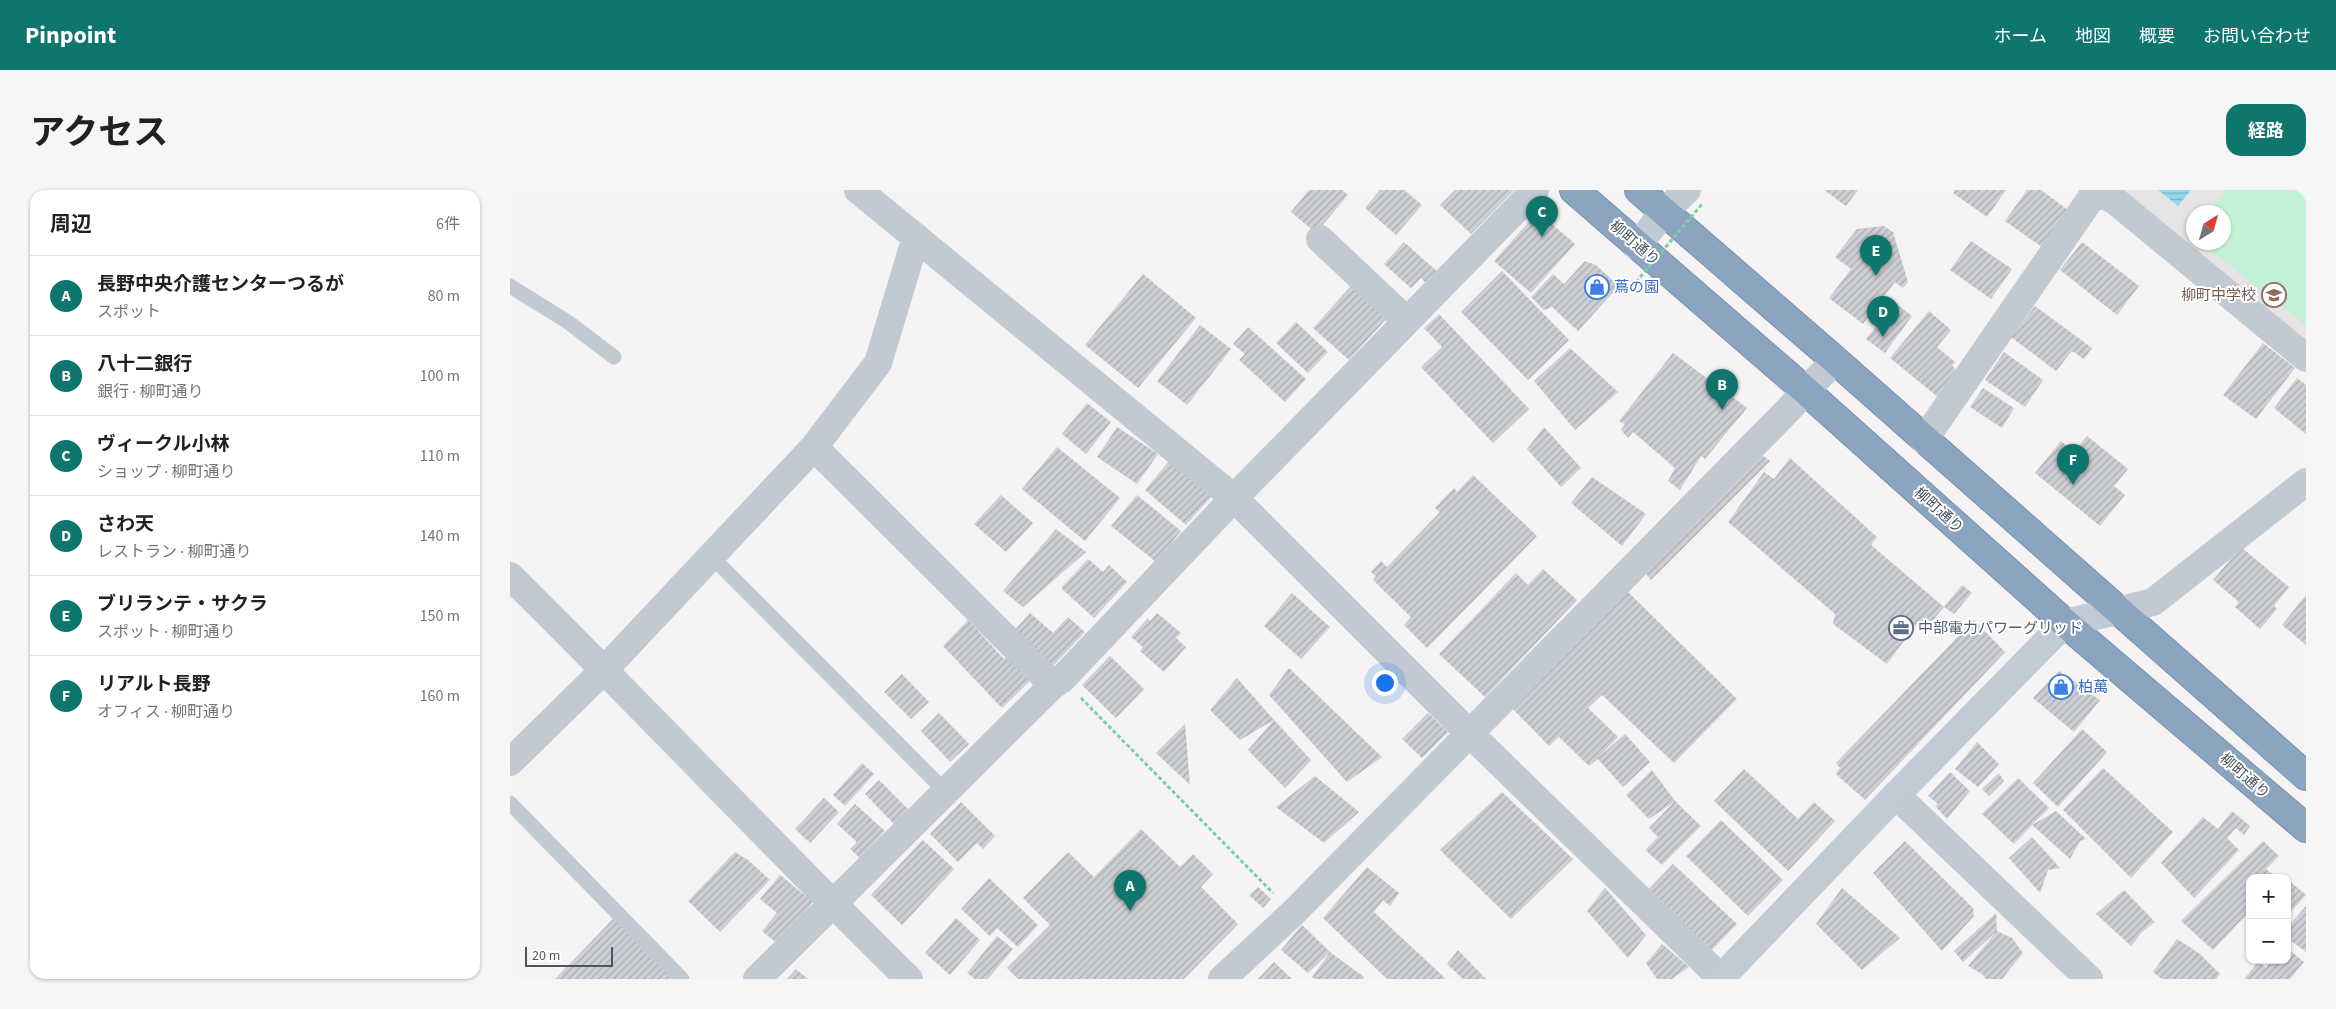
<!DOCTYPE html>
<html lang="ja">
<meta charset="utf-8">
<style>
body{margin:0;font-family:"Source Sans 3","Noto Sans JP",sans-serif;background:#f6f6f6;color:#202124}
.controls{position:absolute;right:15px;bottom:15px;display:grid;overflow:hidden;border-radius:10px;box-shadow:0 1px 4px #0004}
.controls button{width:45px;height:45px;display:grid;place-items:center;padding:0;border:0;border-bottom:1px solid #e0e0e0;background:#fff;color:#202124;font:25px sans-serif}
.compass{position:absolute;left:1676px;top:15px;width:45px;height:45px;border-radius:50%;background:#fff;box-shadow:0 1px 4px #0004;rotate:37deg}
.scale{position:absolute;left:15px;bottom:12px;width:88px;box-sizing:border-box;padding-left:5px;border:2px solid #4a5661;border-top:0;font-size:14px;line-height:18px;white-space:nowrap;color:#4a5661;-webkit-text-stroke:4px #fff;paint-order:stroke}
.you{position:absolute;left:874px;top:492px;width:18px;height:18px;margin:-12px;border:4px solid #fff;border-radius:50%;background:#1a73e8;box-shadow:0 0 0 8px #1a73e833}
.badge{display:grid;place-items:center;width:32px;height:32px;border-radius:50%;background:#0f766e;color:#fff;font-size:16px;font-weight:700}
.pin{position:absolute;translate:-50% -41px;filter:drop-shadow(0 1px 2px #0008)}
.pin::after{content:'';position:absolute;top:26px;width:18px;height:15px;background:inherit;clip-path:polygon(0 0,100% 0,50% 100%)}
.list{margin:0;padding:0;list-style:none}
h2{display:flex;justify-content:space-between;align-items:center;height:65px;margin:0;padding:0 20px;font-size:21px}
h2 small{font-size:16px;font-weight:400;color:#757577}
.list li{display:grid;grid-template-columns:32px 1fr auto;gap:15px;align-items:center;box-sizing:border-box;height:80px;padding:0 20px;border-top:1px solid #e0e0e0}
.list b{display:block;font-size:19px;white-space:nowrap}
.list p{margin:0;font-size:16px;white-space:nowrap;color:#757577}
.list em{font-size:16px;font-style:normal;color:#757577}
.map{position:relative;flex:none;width:1796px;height:789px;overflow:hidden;border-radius:15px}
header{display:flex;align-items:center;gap:30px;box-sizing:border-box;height:70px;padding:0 25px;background:#0f766e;color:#fff}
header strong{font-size:24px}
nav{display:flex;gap:28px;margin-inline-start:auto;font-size:18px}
.intro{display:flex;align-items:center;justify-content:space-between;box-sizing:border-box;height:120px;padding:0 30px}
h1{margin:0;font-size:35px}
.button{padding:12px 22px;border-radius:15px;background:#0f766e;color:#fff;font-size:18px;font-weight:700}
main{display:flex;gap:30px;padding:0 30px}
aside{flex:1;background:#fff;border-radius:15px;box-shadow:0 1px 4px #0004}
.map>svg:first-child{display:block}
.education{fill:#e6e4e5;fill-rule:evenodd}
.pitch{fill:#c3f1d5}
.water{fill:url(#water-rules)}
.building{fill:url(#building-hatch)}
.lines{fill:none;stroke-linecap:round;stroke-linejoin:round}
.highway-casing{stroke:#7690ad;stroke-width:30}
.path{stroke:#7ad0a6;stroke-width:3;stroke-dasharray:4 2.5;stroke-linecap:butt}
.lane{stroke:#c1cad2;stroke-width:15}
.street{stroke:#c1cad2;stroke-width:28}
.secondary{stroke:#c1cbd6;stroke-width:28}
.highway{stroke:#8ba5c1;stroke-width:28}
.path-bridge{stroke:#7ad0a6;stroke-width:3;stroke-dasharray:4 2.5;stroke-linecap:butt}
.labels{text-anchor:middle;stroke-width:4;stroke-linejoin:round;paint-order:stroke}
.street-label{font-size:15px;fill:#4a5661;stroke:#fff}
.shop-label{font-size:15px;fill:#366cbe;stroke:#fff;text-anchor:start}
.education-label{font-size:15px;fill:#785e54;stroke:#fff;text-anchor:end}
.service-label{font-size:15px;fill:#4e5e75;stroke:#fff;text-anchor:start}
</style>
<header>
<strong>Pinpoint</strong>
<nav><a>ホーム</a><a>地図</a><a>概要</a><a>お問い合わせ</a></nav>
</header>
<div class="intro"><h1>アクセス</h1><a class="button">経路</a></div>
<main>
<aside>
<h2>周辺<small>6件</small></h2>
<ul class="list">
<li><span class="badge">A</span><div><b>長野中央介護センターつるが</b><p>スポット</p></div><em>80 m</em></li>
<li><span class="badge">B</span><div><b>八十二銀行</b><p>銀行 · 柳町通り</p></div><em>100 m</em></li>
<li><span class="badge">C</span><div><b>ヴィークル小林</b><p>ショップ · 柳町通り</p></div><em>110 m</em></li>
<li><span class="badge">D</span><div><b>さわ天</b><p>レストラン · 柳町通り</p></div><em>140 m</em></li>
<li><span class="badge">E</span><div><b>ブリランテ・サクラ</b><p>スポット · 柳町通り</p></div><em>150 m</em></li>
<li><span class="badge">F</span><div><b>リアルト長野</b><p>オフィス · 柳町通り</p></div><em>160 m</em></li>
</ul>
</aside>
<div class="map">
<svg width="1796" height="789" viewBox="0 0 1796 789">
<defs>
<pattern id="water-rules" width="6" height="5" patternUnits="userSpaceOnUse" patternTransform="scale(1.25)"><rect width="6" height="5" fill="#90daee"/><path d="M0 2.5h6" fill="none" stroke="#78b4c4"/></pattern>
<pattern id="building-hatch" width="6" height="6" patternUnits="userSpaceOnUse" patternTransform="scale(1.25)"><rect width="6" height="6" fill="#cdcfd5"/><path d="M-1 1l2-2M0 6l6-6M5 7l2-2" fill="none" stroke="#a8abb0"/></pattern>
</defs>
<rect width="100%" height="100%" fill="#f5f3f3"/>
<path class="education" d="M1603,0H1796V158ZM1684,22H1714V52H1684Z"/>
<path class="pitch" d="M1716,0H1796V135L1691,53L1714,52V22H1698Z"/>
<path class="water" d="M1648,0H1681L1668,16Z"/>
<path class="building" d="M799,0H832L838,5L806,43L781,22Z
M870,0H894L912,15L886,45L855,18Z
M945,0H1004L961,44L930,15Z
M1314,0H1348L1336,16Z
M1445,0H1496L1477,27L1443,3Z
M1517,0H1531L1558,20L1532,57L1495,31Z
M1028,22L1065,54L1021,103L984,71Z
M1374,36L1383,42L1398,92L1393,98L1385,92L1353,134L1319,108L1341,79L1325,67L1347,39Z
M1461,51L1502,79L1481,109L1440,80Z
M894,52L930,84L919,96L911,88L901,98L874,74Z
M1572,52L1629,96L1607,125L1550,80Z
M1075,71L1086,75L1109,96L1068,141L1042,117L1034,120L1021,107L1043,84L1054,94Z
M992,81L1059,150L1018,190L951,122Z
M633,84L686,128L628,198L575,155Z
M842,95L878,127L839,170L803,138Z
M1384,112L1402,126L1375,163L1356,149Z
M1525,116L1582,158L1574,169L1562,161L1546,181L1501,147Z
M1419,121L1441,140L1427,157L1445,172L1442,176L1450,183L1429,208L1380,168Z
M929,124L1019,219L983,253L911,177L932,157L914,138Z
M786,132L818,162L798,183L766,153Z
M690,135L721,159L677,215L647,191Z
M738,137L796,189L775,212L729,170L735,164L723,154Z
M1753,153L1785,178L1746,229L1713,205Z
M1060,158L1108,202L1065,240L1024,191Z
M1494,162L1533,190L1515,217L1475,190Z
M1163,163L1237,218L1195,269L1191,266L1170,300L1158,291L1165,278L1123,242L1118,248L1111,240L1115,234L1109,231Z
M1787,188L1796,195V244L1764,218Z
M1473,198L1504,218L1492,238L1460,217Z
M577,213L601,232L576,264L552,244Z
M607,237L648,264L627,294L587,267Z
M1034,237L1071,278L1051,297L1017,259Z
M1577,246L1618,279L1604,296L1615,305L1590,336L1525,283L1551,251L1564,262Z
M547,257L610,308L575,351L512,299Z
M1252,265L1260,271L1141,390L1136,384Z
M1280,268L1367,347L1361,355L1434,417L1416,439L1408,432L1377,474L1323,434L1325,424L1218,332L1254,282L1264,289Z
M660,270L702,306L676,335L635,300Z
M963,285L1027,346L917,458L894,435L901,427L863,390L866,386L861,382L871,371L877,377L930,322L925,318L944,298L947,302Z
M1082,287L1136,324L1112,356L1061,313Z
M491,305L523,333L496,362L464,334Z
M627,305L671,341L646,372L601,336Z
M546,339L576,362L513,417L493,401Z
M1731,357L1779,397L1764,416L1767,419L1750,439L1725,417L1729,412L1703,390Z
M578,369L593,382L599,375L617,392L584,428L551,398Z
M1033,379L1067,410L975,507L929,464L1006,383L1018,395Z
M1452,395L1462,403L1444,424L1434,417Z
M1115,399L1227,509L1164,573L1092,505L1078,518L1108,547L1089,567L1115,544L1140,572L1113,597L1088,569L1079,576L1049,547L1039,556L1000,516Z
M782,403L820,437L791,469L754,436Z
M1796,405V455L1772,435Z
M520,423L543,443L558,427L575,442L542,477L504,441Z
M647,423L671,443L666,448L676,457L654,482L630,461L633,457L621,447L638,428L640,431Z
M458,430L494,469L501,465L521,490L492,518L433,456Z
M1464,430L1495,462L1355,610L1326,584L1330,578L1326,573Z
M600,466L634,499L606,528L572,495Z
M779,478L872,567L837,592L759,505Z
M1549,481L1590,510L1564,542L1523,508Z
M392,484L419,512L401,529L374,502Z
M727,488L764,530L730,550L700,520Z
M429,523L459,554L440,572L411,541Z
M918,523L938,542L912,568L892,549Z
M764,530L801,570L775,598L738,560Z
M675,534L680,595L646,563Z
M1572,539L1597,562L1548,617L1523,593Z
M1467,552L1489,574L1468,597L1445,579Z
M352,573L364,584L335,616L323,605Z
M1593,578L1663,642L1621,688L1553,620Z
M1234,579L1288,629L1304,612L1325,631L1278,681L1204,611Z
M1142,580L1165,611L1191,636L1152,675L1135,660L1148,647L1139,638L1164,612L1139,629L1116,605Z
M1440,582L1460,601L1437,629L1425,616L1428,614L1418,606Z
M1489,583L1494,591L1479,606L1472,599Z
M805,586L849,622L814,653L766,617Z
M1508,588L1539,618L1522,635L1546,621L1576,649L1570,651L1560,669L1522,635L1504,654L1472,624Z
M369,590L399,620L384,634L355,604Z
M992,602L1063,669L1001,729L930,660Z
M314,608L329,622L300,653L285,639Z
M451,612L485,646L473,659L467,653L448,672L420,644Z
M345,614L375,641L350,668L340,659L347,652L327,634Z
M1722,621L1740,636L1734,645L1726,638L1717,648L1729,660L1684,708L1651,673L1693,627L1708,639Z
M1211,630L1273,690L1238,726L1176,666Z
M631,639L670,677L683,664L703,684L691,697L728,734L674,789H508L497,778L540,735L513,708L558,662L584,687Z
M1522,647L1550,678L1538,680L1530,703L1499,668Z
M413,650L444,679L392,735L361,705Z
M1395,651L1463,718L1464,726L1432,761L1363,683Z
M1753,651L1769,666L1756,679L1768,688H1740V721L1703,760L1671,731Z
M225,662L238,670L260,690L210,742L178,711Z
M1163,674L1227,734L1202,760L1139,699Z
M857,677L889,703L880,716L873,710L864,722L936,789H877L813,728Z
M270,685L303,712L269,755L252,741L267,723L250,709Z
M479,688L528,735L508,757L487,738L480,746L451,719Z
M1777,689L1796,705L1777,726Z
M748,697L761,709L753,718L739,705Z
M1095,698L1136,745L1118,768L1077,721Z
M1332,698L1390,748L1352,780L1306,734Z
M1614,700L1645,732L1633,741L1621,756L1586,724Z
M1796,716V762L1777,748V738Z
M1486,723L1487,741L1502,748L1513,763L1492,789H1476L1472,784L1458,776L1487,741L1453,772L1444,761Z
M104,728L165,789H45Z
M446,728L470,750L440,785L415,763Z
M792,735L820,762L798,783L771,760Z
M487,746L503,759L478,789H465L457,783Z
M1667,749L1690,764L1710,784L1706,789H1652L1643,782Z
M1152,754L1179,777L1162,789H1147L1136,773Z
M1777,758L1794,772L1780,789H1734L1749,771L1756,778L1762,770H1777Z
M948,760L976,789H953L937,774Z
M820,762L854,787L853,789H805L802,787Z
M764,772L782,789H748Z
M286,779L298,789H277Z"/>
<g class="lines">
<defs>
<path id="highway" d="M1064,0L1296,201L1555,433L1796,638
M1129,0L1325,170L1796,586"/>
</defs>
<use href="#highway" class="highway-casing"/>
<path class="path" d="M571,508L763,703"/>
<path class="lane" d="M0,96L58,132L104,167
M201,366L435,601
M0,613L172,789"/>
<path class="street" d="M348,0L724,308L960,544L1212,789
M1583,0L1604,10L1796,168
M810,49L897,131
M1127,56L1154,22L1177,0
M1414,250L1586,1
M304,257L543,495
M0,386C135,519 264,657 399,789
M1607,421L1643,412L1796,292
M0,572L95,479L304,257L368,173L406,47
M1386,605L1579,789
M247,789L543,495L552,489L724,308L1025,0
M712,789L783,723L1279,219L1325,170"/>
<path class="secondary" d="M1210,789L1386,605L1555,433L1607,421"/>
<use href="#highway" class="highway"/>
<path class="path-bridge" d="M1126,92L1193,13"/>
</g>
<defs>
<symbol id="shop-ring" viewBox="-11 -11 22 22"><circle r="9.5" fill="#fff" stroke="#3f7fe0" stroke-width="1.5"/><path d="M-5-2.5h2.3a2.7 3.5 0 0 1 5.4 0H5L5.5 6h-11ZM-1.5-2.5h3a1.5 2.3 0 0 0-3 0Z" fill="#3f7fe0"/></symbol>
<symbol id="school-ring" viewBox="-11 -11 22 22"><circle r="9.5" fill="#fff" stroke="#8d6e63" stroke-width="1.5"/><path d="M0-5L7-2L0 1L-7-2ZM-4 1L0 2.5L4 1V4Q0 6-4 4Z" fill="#8d6e63"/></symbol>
<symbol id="office-ring" viewBox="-11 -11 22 22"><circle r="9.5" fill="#fff" stroke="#5c6f8a" stroke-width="1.5"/><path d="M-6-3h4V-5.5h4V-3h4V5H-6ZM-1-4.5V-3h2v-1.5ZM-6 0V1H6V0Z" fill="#5c6f8a"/></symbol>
</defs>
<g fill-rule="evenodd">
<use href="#shop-ring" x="1073" y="83" width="28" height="28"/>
<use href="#school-ring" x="1750" y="91" width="28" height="28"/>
<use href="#office-ring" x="1377" y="424" width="28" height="28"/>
<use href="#shop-ring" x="1537" y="483" width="28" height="28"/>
</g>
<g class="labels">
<g class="street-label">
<text transform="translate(1125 53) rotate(41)" y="5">柳町通り</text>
<text transform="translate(1429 320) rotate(42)" y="5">柳町通り</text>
<text transform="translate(1735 586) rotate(41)" y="5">柳町通り</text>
</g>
<g class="shop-label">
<text x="1104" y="102">蔦の園</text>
<text x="1568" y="502">柏萬</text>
</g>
<g class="education-label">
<text x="1746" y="110">柳町中学校</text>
</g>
<g class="service-label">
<text x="1408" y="443">中部電力パワーグリッド</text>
</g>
</g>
</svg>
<div class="controls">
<button>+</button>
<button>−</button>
</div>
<svg class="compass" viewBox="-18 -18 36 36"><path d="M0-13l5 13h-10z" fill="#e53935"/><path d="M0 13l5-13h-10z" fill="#757577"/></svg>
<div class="scale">20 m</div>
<div class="you"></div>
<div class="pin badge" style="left:620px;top:721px">A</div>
<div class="pin badge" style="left:1212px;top:220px">B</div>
<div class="pin badge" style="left:1032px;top:47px">C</div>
<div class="pin badge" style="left:1373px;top:147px">D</div>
<div class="pin badge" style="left:1366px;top:86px">E</div>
<div class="pin badge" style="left:1563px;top:295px">F</div>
</div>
</main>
